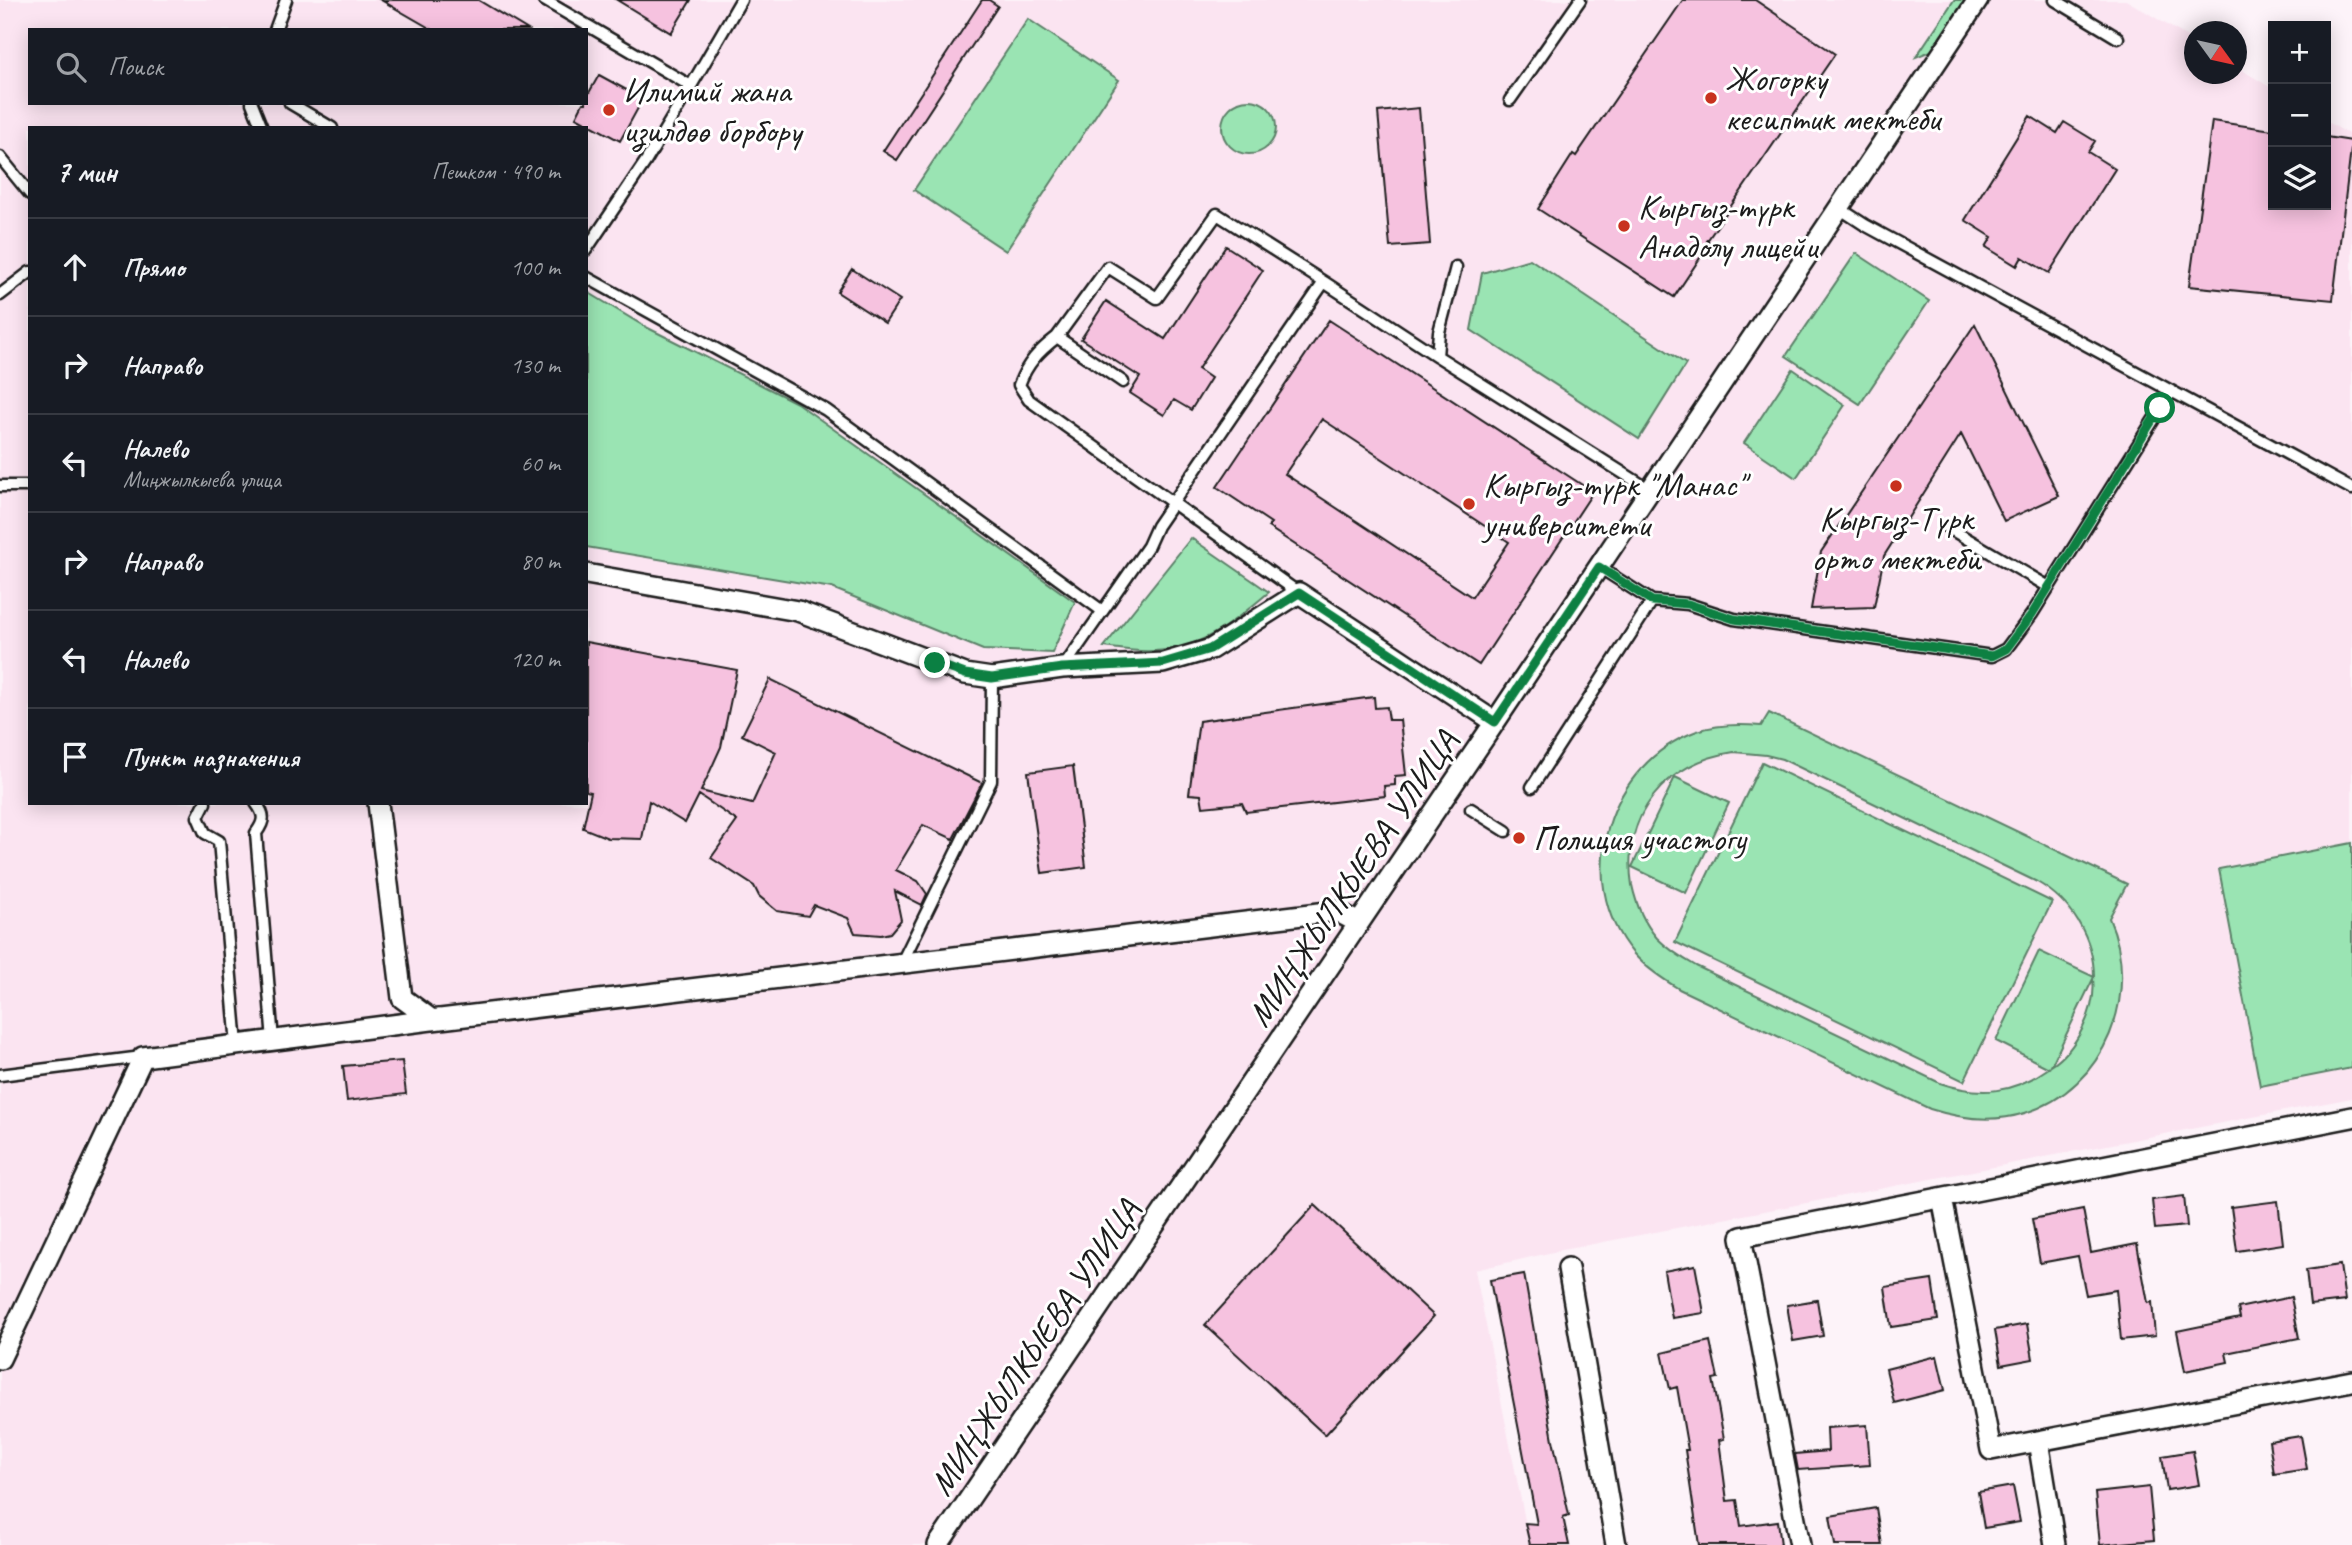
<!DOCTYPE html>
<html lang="ru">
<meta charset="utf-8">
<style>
body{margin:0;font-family:Caveat,sans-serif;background:#20242c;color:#f1f3f6}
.controls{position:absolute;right:21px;top:21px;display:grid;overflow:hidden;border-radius:0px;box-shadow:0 4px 18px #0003}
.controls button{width:63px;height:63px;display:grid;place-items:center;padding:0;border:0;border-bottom:2px solid #363941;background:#171b24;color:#f1f3f6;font:35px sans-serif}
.compass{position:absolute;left:2184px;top:21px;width:63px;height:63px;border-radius:50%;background:#171b24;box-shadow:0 4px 18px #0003;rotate:123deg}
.stop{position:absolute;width:21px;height:21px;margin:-16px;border:5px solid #0b8043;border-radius:50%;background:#fff}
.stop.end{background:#0b8043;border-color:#fff;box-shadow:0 2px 7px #0008}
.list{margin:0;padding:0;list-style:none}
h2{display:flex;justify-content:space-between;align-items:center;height:91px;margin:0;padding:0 28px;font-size:30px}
h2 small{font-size:23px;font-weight:400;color:#9ea1a6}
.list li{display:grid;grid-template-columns:46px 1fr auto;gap:21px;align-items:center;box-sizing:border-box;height:98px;padding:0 28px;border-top:2px solid #363941}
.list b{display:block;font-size:26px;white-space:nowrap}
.list p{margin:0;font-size:23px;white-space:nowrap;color:#9ea1a6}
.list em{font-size:23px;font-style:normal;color:#9ea1a6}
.icon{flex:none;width:38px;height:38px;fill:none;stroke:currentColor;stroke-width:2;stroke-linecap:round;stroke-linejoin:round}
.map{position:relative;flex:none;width:2352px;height:1545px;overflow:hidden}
.search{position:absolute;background:#171b24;box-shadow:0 4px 18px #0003;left:28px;top:28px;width:560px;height:77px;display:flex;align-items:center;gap:18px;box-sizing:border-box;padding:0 24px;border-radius:0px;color:#9ea1a6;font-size:26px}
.panel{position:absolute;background:#171b24;box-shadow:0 4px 18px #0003;left:28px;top:126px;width:560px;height:679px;border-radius:0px}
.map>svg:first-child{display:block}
.built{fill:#fbe4f1;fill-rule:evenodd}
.green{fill:#9ae4b3;stroke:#5b8068;stroke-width:2;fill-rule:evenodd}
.building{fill:#f6c2df;stroke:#1c1c1c;stroke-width:2;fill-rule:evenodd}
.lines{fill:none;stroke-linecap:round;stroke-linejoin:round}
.lane-casing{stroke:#1c1c1c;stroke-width:15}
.street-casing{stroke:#1c1c1c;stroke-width:24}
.lane{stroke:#fff;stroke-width:10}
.street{stroke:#fff;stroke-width:19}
.route{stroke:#0b8043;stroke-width:9}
.poi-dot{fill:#c8321e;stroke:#fff;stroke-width:2.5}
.labels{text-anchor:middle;stroke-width:6;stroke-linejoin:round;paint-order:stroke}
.poi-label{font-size:35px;fill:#1c1c1c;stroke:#fff;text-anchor:start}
.street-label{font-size:35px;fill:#1c1c1c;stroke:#fff}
</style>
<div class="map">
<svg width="2352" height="1545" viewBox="0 0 2352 1545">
<rect width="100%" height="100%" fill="#fdf3f9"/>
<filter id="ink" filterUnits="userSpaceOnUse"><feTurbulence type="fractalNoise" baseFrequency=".0143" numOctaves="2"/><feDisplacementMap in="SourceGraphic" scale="14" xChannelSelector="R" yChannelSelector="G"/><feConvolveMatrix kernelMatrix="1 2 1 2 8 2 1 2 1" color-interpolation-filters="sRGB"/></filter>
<g filter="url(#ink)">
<path class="built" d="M0,0H2126L2194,41V74H2236L2237,67L2273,89V205H2326V121L2352,136V1098L1562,1250L1475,1270L1530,1545H0ZM30,30H586V103H30ZM30,128H586V803H30Z"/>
<path class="green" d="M1954,0H1965L1931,51L1916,57Z
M1028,19L1119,80L1006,251L914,190Z
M1222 127a27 27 0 1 1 54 0a27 27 0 1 1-54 0Z
M1856,253L1929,301L1860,404L1786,356Z
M1530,259L1686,364L1639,439L1471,330L1482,273Z
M586,291L644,326L797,403L1075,602L1052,653L983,650L832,588L586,547Z
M1793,369L1845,405L1796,478L1744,443Z
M1191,538L1269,592C1234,622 1201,650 1153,651C1137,652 1120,649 1104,647Z
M1769,713L2127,884L2109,918C2142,993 2106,1088 2025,1113C1993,1123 1961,1119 1930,1109L1679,989C1663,979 1646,968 1633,953C1571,879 1609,763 1697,731C1718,724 1739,724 1761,726ZM1734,752L1766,755L1782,759L2037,882C2071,901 2094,938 2094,977L2039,951L1996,1041L2049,1068C2014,1093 1981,1097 1940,1083L1696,966C1682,958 1668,949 1657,938C1644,923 1636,904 1632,885C1621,815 1666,762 1734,752ZM2093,979C2097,1009 2076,1050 2051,1066Z
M1762,762L2052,902L1964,1081L1675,942Z
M1675,777L1729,803L1686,893L1632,867Z
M2352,843V1068L2260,1086L2219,869Z"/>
<path class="building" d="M381,0H478L528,30H433Z
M617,0H691L671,33Z
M982,0H989L998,6L897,160L883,151Z
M1683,0H1755L1835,54L1707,241L1710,243L1674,297L1538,209L1573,154L1576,156Z
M599,75L643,99L620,141L576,117L583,103H586V98Z
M1419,108L1430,244L1390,247L1378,112Z
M2030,116L2057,133L2064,122L2095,141L2088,152L2115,169L2049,273L2022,257L2017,266L1986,247L1992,237L1965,220Z
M2212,121L2273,130V205H2326V137L2352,141L2333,300L2189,286Z
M1226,246L1263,270L1198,369L1211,378L1191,410L1174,400L1164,415L1130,393L1140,377L1081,339L1106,301L1165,339Z
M852,269L900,300L885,323L837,292Z
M1329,320L1593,492L1479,665L1268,527L1271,523L1217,487ZM1322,419L1509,542L1472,597L1285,474Z
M1975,324L2059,496L2004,521L1961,434L1884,556L1874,607L1811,609L1821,552Z
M586,642L737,670L721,747L701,791L752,804L776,752L742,735L770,679L982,783L953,839L923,825L896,870L918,881L927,894L922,905L895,891L901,920L890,933L881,935L855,933L848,918L814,905L808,916L777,911L759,896L754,886L711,858L737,821L699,795L685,823L649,801L642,839L608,838L583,828L591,792L586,791Z
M1374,697L1375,708L1387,707L1389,720H1400L1406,775L1395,776V785L1384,786L1385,796L1246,812L1242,803L1203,807L1201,795L1189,794L1199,721Z
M1073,766L1086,867L1042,873L1028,772Z
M402,1061L406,1094L347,1101L343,1066Z
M2184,1196L2187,1226L2155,1229L2152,1200Z
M2278,1201L2283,1244L2237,1251L2231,1207Z
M1315,1205L1434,1316L1325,1435L1205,1325Z
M2083,1209L2091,1253L2137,1244L2148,1303L2152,1302L2155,1336L2121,1340L2116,1290L2086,1295L2078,1256L2040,1263L2032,1219Z
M1695,1265L1704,1313L1672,1318L1664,1271Z
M2340,1265L2345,1301L2310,1305L2306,1270Z
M1524,1274L1553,1440L1569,1515L1563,1517L1569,1545H1530L1525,1523L1537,1524L1490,1280Z
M1932,1280L1938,1320L1891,1327L1885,1287Z
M2291,1297L2299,1338L2226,1353L2228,1362L2185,1371L2177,1331L2240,1318L2238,1308Z
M1817,1300L1823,1336L1793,1341L1787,1305Z
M2027,1324L2033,1359L2001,1365L1995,1330Z
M1710,1341L1718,1378L1713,1379L1724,1439L1719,1440L1727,1501L1737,1500L1741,1526L1778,1521L1781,1545H1699L1685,1450H1688L1677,1387L1670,1389L1662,1353Z
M1937,1356L1945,1390L1894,1403L1886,1369Z
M1867,1425L1870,1465L1798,1470L1795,1454L1828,1451L1827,1428Z
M2301,1436L2307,1469L2274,1474L2269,1441Z
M2193,1451L2199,1485L2167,1490L2162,1456Z
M2013,1486L2020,1522L1984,1528L1978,1492Z
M2149,1487L2154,1540L2100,1545L2095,1493Z
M1876,1508L1882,1545H1835L1830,1516Z"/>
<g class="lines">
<defs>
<path id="lane" d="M544,0L691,86L741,0
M2055,0L2118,38
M275,30L286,0
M1510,100L1580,0
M252,103L262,128
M290,103L332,128
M0,157L30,194
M1839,208L1865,225L2352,489
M586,250L646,161L691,86
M1456,267L1439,332L1437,356L1650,490
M586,277L826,410L1101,610
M0,295L30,272
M1057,337C1039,351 1027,363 1019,385L1029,400L1299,593
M1123,382L1057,337L1108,267L1157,298L1217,214L1324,282
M0,486H30
M1947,527L2049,587
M1599,567L1652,601L1688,604L1734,619L1992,656L2006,649L2032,614L2171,392
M1063,668L1148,546L1157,526L1324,282L1437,356
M1532,787L1652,601
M205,803L198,817L205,833L219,841L237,1045
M256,803C265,815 265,821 256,833L273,1041
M1471,809L1506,831
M901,964L991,781L992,678
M0,1075L142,1057"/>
<path id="street" d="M586,574L798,611L965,674L992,678L1062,668L1163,663L1211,649L1299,593L1495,722
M378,803L402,998L432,1020L1336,911L1359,923
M1942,1198L1991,1450L2352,1381
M1568,1268L1616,1545
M0,1359L143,1057L439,1019
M2038,1441L2055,1545
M938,1545L1495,722L1978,0
M1800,1545L1741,1237L2352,1117"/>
</defs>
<use href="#lane" class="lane-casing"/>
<use href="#street" class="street-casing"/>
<use href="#lane" class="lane"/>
<use href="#street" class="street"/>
</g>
</g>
<g class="lines" filter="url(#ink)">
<path class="route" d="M935,663L965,674L992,678L1062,668L1163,663L1210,649L1299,593L1495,722L1599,567L1652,601L1688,604L1734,619L1992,656L2006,649L2032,614L2160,408"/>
</g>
<g class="poi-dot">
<circle cx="1711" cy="98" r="7"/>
<circle cx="609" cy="110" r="7"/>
<circle cx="1624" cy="226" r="7"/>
<circle cx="1896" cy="486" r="7"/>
<circle cx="1469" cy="504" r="7"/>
<circle cx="1519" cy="838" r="7"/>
</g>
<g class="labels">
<g class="poi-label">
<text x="1725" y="90">Жогорку<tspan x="1725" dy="40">кесиптик мектеби</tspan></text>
<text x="623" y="102">Илимий жана<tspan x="623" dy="40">изилдөө борбору</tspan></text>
<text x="1638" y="218">Кыргыз-түрк<tspan x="1638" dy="40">Анадолу лицейи</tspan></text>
<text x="1483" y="496">Кыргыз-түрк "Манас"<tspan x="1483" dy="40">университети</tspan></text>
<text x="1896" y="530" text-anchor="middle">Кыргыз-Түрк<tspan x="1896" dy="40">орто мектеби</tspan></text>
<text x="1533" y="850">Полиция участогу</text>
</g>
<g class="street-label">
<text transform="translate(1352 878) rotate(-56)" y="12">МИҢЖЫЛКЫЕВА УЛИЦА</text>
<text transform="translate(1034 1347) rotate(-56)" y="12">МИҢЖЫЛКЫЕВА УЛИЦА</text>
</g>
</g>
</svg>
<div class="controls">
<button>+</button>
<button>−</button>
<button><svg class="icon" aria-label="layers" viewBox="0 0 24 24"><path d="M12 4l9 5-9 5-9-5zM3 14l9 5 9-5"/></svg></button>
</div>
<svg class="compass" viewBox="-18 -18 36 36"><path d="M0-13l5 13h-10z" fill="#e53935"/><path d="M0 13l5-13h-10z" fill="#9ea1a6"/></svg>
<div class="stop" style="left:2160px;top:408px"></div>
<div class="stop end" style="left:935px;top:663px"></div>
<div class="search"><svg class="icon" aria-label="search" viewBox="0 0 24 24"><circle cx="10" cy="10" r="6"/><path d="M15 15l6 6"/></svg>Поиск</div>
<section class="panel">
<h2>7 мин<small>Пешком · 490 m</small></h2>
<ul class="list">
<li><svg class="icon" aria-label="ahead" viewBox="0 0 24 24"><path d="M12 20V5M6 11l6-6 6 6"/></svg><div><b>Прямо</b></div><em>100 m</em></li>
<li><svg class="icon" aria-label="right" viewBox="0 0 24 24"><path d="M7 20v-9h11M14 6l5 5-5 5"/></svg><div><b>Направо</b></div><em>130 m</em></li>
<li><svg class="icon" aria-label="left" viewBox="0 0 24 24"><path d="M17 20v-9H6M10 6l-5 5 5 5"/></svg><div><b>Налево</b><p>Миңжылкыева улица</p></div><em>60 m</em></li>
<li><svg class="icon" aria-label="right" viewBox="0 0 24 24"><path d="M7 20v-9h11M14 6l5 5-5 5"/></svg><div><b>Направо</b></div><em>80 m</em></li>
<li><svg class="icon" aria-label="left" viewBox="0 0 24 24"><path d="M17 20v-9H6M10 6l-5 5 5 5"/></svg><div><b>Налево</b></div><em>120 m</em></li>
<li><svg class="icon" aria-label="arrive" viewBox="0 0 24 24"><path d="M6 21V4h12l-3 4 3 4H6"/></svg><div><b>Пункт назначения</b></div></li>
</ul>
</section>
</div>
